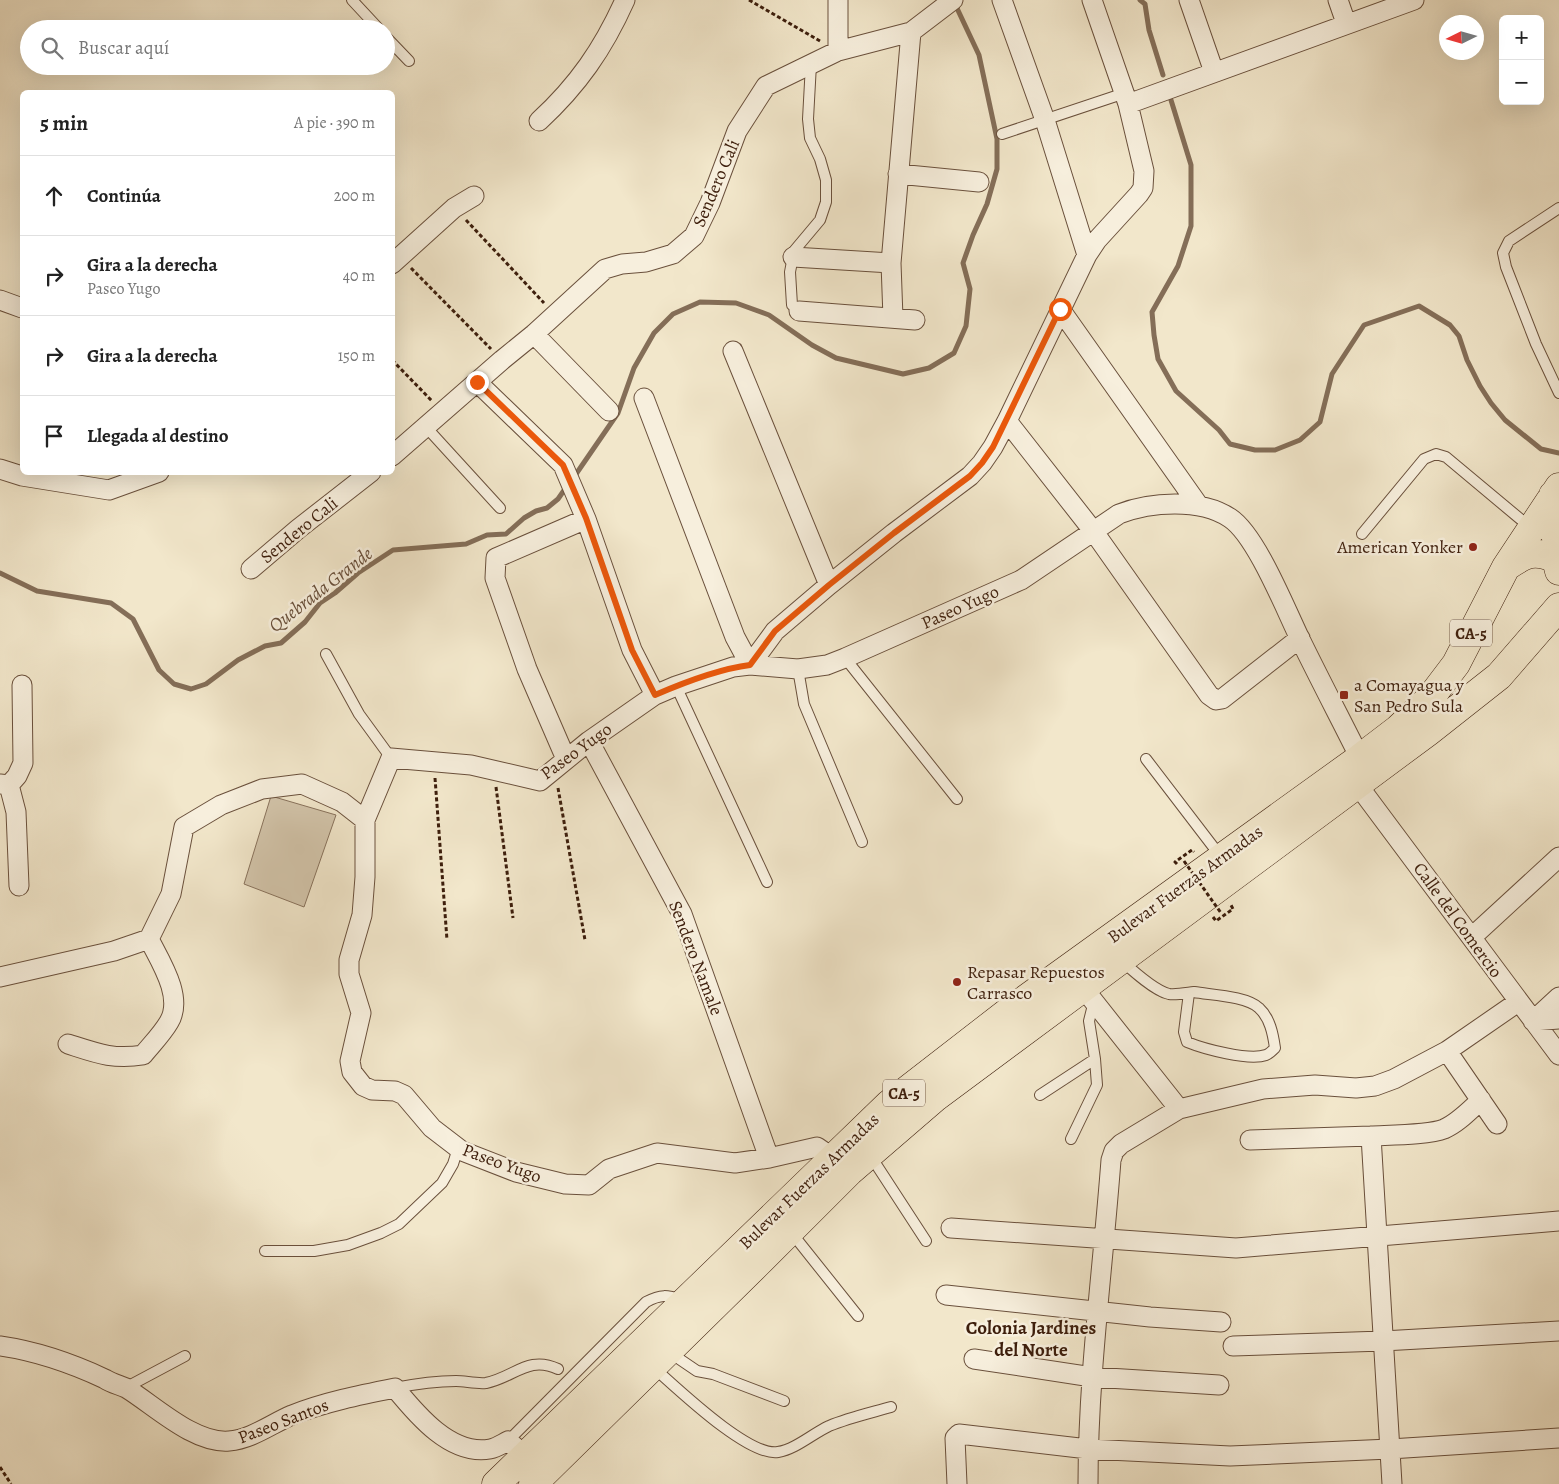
<!DOCTYPE html>
<html lang="es">
<meta charset="utf-8">
<style>
body{margin:0;font-family:Alegreya,serif;background:#f2f2f2;color:#222}
.controls{position:absolute;right:15px;top:15px;display:grid;overflow:hidden;border-radius:8px;box-shadow:0 5px 20px #0002}
.controls button{width:45px;height:45px;display:grid;place-items:center;padding:0;border:0;border-bottom:1px solid #e0e0e0;background:#fff;color:#222;font:25px sans-serif}
.compass{position:absolute;left:1439px;top:15px;width:45px;height:45px;border-radius:50%;background:#fff;box-shadow:0 5px 20px #0002;rotate:265deg}
.stop{position:absolute;width:15px;height:15px;margin:-11px;border:4px solid #ea580c;border-radius:50%;background:#fff}
.stop.end{background:#ea580c;border-color:#fff;box-shadow:0 1px 5px #0008}
.list{margin:0;padding:0;list-style:none}
h2{display:flex;justify-content:space-between;align-items:center;height:65px;margin:0;padding:0 20px;font-size:21px}
h2 small{font-size:16px;font-weight:400;color:#767676}
.list li{display:grid;grid-template-columns:32px 1fr auto;gap:15px;align-items:center;box-sizing:border-box;height:80px;padding:0 20px;border-top:1px solid #e0e0e0}
.list b{display:block;font-size:19px;white-space:nowrap}
.list p{margin:0;font-size:16px;white-space:nowrap;color:#767676}
.list em{font-size:16px;font-style:normal;color:#767676}
.icon{flex:none;width:28px;height:28px;fill:none;stroke:currentColor;stroke-width:2;stroke-linecap:round;stroke-linejoin:round}
.map{position:relative;flex:none;width:1559px;height:1484px;overflow:hidden}
.search{position:absolute;background:#fff;box-shadow:0 5px 20px #0002;left:20px;top:20px;width:375px;height:55px;display:flex;align-items:center;gap:12px;box-sizing:border-box;padding:0 18px;border-radius:28px;color:#767676;font-size:19px}
.panel{position:absolute;background:#fff;box-shadow:0 5px 20px #0002;left:20px;top:90px;width:375px;height:385px;border-radius:8px}
.map>svg:first-child{display:block}
.green{fill:#d3c5ab;stroke:#88725c}
.lines{fill:none;stroke-linecap:round;stroke-linejoin:round}
.stream{stroke:#846e58;stroke-width:5}
.lane-casing{stroke:#6a503c;stroke-width:12}
.street-casing{stroke:#6a503c;stroke-width:21}
.highway-casing{stroke:#3d1e0c;stroke-width:29}
.path{stroke:#3d1e0c;stroke-width:3;stroke-dasharray:4 2.5;stroke-linecap:butt}
.lane{stroke:#f7efdd;stroke-width:10}
.street{stroke:#f7efdd;stroke-width:19}
.highway{stroke:#f2e7cb;stroke-width:28}
.path-bridge{stroke:#3d1e0c;stroke-width:3;stroke-dasharray:4 2.5;stroke-linecap:butt}
.route{stroke:#ea580c;stroke-width:6}
.poi-dot{fill:#8f2418;stroke:#f7efdd;stroke-width:2}
.labels{text-anchor:middle;stroke-width:5;stroke-linejoin:round;paint-order:stroke}
.shield{fill:#f7efdd;stroke:#755d4b;stroke-width:1}
.shield-label{font-size:16px;font-weight:bold;fill:#3d1e0c}
.street-label{font-size:18px;fill:#3d1e0c;stroke:#f7efdd}
.poi-label{font-size:18px;fill:#3d1e0c;stroke:#f7efdd;text-anchor:start}
.water-label{font-size:19px;font-style:italic;fill:#674d38;stroke:#f7efdd}
.neighbourhood-label{font-size:19px;font-weight:bold;fill:#3d1e0c;stroke:#f7efdd}
</style>
<div class="map">
<svg width="1559" height="1484" viewBox="0 0 1559 1484">
<rect width="100%" height="100%" fill="#f2e7cb"/>
<filter id="stains"><feTurbulence type="fractalNoise" baseFrequency=".004" numOctaves="4"/><feColorMatrix values="0 0 0 0 .2 0 0 0 0 .09 0 0 0 0 .02 0 0 0 .5 -.17"/></filter>
<radialGradient id="worn" r=".72"><stop offset=".6" stop-color="#630" stop-opacity="0"/><stop offset="1" stop-color="#630" stop-opacity=".3"/></radialGradient>
<path class="green" d="M271,796L336,815L304,907L244,884Z"/>
<g class="lines">
<path class="stream" d="M1140,0L1145,4L1149,30L1163,75
M1171,100L1191,165V226L1178,266L1152,312L1154,335L1158,359L1176,391L1219,430L1230,444L1255,450H1275L1300,440L1320,422L1332,374L1364,325L1419,306L1450,325L1459,336L1467,360L1480,386L1491,403L1505,420L1541,449L1559,453
M574,477L618,413L634,368L654,333L673,314L700,302L736,303L769,315L812,345L836,358L903,374L929,368L954,353L966,326L970,289L963,263L973,235L987,204L997,169V139L979,55L955,4
M0,573L37,591L111,603L133,619L159,670L174,684L191,689L206,684L238,660L265,646L281,643L305,622L320,603L335,593L358,573L393,550L466,544L487,535L506,534L524,518L536,511L547,508L558,499L567,486"/>
<defs>
<path id="lane" d="M352,0L379,29
M386,37L409,61
M1002,134L1125,93
M1559,208L1509,241L1503,253L1506,267L1536,344L1559,393
M799,311L792,305L790,272L794,251L820,220L826,202V180L820,159L810,138L808,119L811,64
M426,427L500,508
M1362,534L1424,459L1436,454L1446,457L1531,528
M326,654L359,714L391,758
M845,658L957,799
M798,669L804,704L862,842
M676,686L767,882
M1146,759L1221,857
M1122,961C1133,971 1155,991 1169,994C1176,995 1186,993 1194,992C1211,995 1247,996 1259,1008C1270,1018 1273,1034 1275,1048C1273,1050 1269,1054 1266,1055C1249,1061 1204,1049 1187,1042L1184,1032L1189,993
M1040,1095L1095,1059
M1071,1139L1097,1085L1095,1059L1089,1021L1094,1001
M870,1155L926,1241
M791,1232L858,1316
M265,1251H314L348,1245L381,1233L399,1224L442,1183L453,1164L458,1148
M669,1352L697,1371L713,1374L784,1401
M653,1367C676,1387 748,1457 778,1452C796,1449 812,1434 829,1426C848,1418 870,1413 891,1407
M125,1388L185,1356
M395,1388C415,1384 435,1381 456,1381C465,1381 476,1384 486,1383C515,1377 528,1355 558,1369
M508,1441L646,1302C661,1294 667,1295 682,1300"/>
<path id="street" d="M1002,0L1045,120L1087,255
M1189,0L1214,72
M1338,0L1346,23
M838,51V0
M1128,104L1414,0
M539,121C578,85 603,49 625,0
M898,174L979,182
M793,257L891,263
M392,264L454,208L474,196
M0,300L22,308
M1060,309L1199,506
M799,311L915,320
M893,318L891,263L911,32
M534,334L609,411
M733,351L829,585
M477,382L563,465L586,519L632,650L655,695
M644,398L735,637L750,665L775,631L829,585L894,533L970,476L982,463L993,447L1007,421L1087,255L1097,240L1139,194L1143,188L1144,171L1128,104L1092,0
M1007,421L1094,532L1209,695L1216,700L1222,699L1300,638
M392,456L502,360L534,334L605,269L622,264L646,262L673,254L694,236L710,203L737,131L766,86L838,51L911,32L953,0
M0,469L22,476L109,490L159,472
M251,569L298,529L371,472
M589,741L682,914L769,1158
M566,759L527,669L495,578L496,558L586,519
M0,784L9,785L16,812L19,886
M1357,784L1559,1055
M9,785L17,776L23,763L22,685
M1472,937L1559,857
M0,977L114,951L149,939L171,894L184,827L221,805L262,789L302,784L342,802L365,820
M1084,989L1179,1109
M1533,1021L1559,997
M1533,1021L1559,1019
M68,1044C96,1053 113,1060 143,1055C152,1044 162,1034 169,1022C184,997 160,961 149,939
M1447,1051L1497,1124
M1371,1136C1388,1135 1429,1135 1444,1129C1458,1123 1470,1110 1481,1100
M1250,1140L1371,1136L1392,1484
M833,1158L817,1147L769,1158L735,1163L657,1153L609,1169L589,1185L565,1184L516,1172L462,1151L432,1128L404,1095L395,1091L372,1090L363,1086L352,1072L350,1061L361,1013L349,974V960L362,915L365,877V820L391,758L471,765L540,781L589,741L655,695L676,686L733,667L750,665L798,669L827,665L845,658L1021,580L1119,514C1150,502 1200,498 1230,518C1256,535 1285,608 1300,639C1319,678 1340,718 1360,758
M951,1228L1236,1248L1559,1221
M946,1295L1150,1317L1221,1322
M0,1346C35,1351 73,1364 105,1379C111,1383 119,1385 126,1388C154,1405 194,1444 229,1441C252,1439 271,1424 292,1415C325,1402 360,1395 395,1388C417,1415 451,1456 490,1449C496,1448 502,1444 508,1441L525,1455
M1233,1346L1383,1341L1559,1331
M974,1359L1092,1377L1219,1385
M957,1484L955,1438L959,1434L1088,1449L1230,1456L1390,1449L1559,1438
M1088,1484C1088,1375 1103,1268 1111,1160L1114,1151L1121,1144L1179,1109L1263,1089L1315,1085L1356,1088L1375,1086L1394,1079L1447,1051L1518,1002"/>
<path id="highway" d="M1553,495L1551,520L1553,531L1559,535
M1506,567C1525,554 1533,549 1556,559L1559,571
M496,1484L889,1104L1009,1011L1360,758L1398,729L1431,697L1456,664L1506,567L1559,487
M533,1484L758,1263L849,1172L936,1097L1428,732L1499,676L1559,607"/>
</defs>
<use href="#lane" class="lane-casing"/>
<use href="#street" class="street-casing"/>
<use href="#highway" class="highway-casing"/>
<path class="path" d="M749,0L820,41
M466,220L544,303
M411,268L491,349
M392,360L432,401
M435,778L447,940
M496,787L513,918
M558,788L585,940
M1177,864L1175,862L1192,850L1194,852
M1213,917L1216,921L1233,909L1231,905L1229,906
M0,1467L11,1484"/>
<use href="#lane" class="lane"/>
<use href="#street" class="street"/>
<use href="#highway" class="highway"/>
<path class="path-bridge" d="M1184,861L1221,913"/>
</g>
<g class="lines">
<path class="route" d="M477,382L563,465L586,518L632,650L655,695C685,682 718,669 750,665L775,631L829,585L894,533L970,476L982,463L993,447L1060,309"/>
</g>
<g class="poi-dot">
<circle cx="1473" cy="547" r="5"/>
<rect x="1339" y="690" width="10" height="10" rx="2.5"/>
<circle cx="957" cy="982" r="5"/>
</g>
<g class="labels">
<g class="shield">
<rect x="1450" y="619.5" width="42" height="27" rx="4"/>
<rect x="883" y="1079.5" width="42" height="27" rx="4"/>
</g>
<g class="shield-label">
<text x="1471" y="639">CA-5</text>
<text x="904" y="1099">CA-5</text>
</g>
<g class="street-label">
<text transform="translate(716 183) rotate(-67)" y="6">Sendero Cali</text>
<text transform="translate(299 530) rotate(-39)" y="6">Sendero Cali</text>
<text transform="translate(960 607) rotate(-24)" y="6">Paseo Yugo</text>
<text transform="translate(576 751) rotate(-36)" y="6">Paseo Yugo</text>
<text transform="translate(1185 884) rotate(-36)" y="6">Bulevar Fuerzas Armadas</text>
<text transform="translate(1458 920) rotate(54)" y="6">Calle del Comercio</text>
<text transform="translate(696 958) rotate(69)" y="6">Sendero Namale</text>
<text transform="translate(502 1163) rotate(20)" y="6">Paseo Yugo</text>
<text transform="translate(809 1181) rotate(-44)" y="6">Bulevar Fuerzas Armadas</text>
<text transform="translate(283 1421) rotate(-21)" y="6">Paseo Santos</text>
</g>
<g class="poi-label">
<text x="1463" y="553" text-anchor="end">American Yonker</text>
<text x="1354" y="691">a Comayagua y<tspan x="1354" dy="21">San Pedro Sula</tspan></text>
<text x="967" y="978">Repasar Repuestos<tspan x="967" dy="21">Carrasco</tspan></text>
</g>
<g class="water-label">
<text transform="translate(320 589) rotate(-38)" y="7">Quebrada Grande</text>
</g>
<g class="neighbourhood-label">
<text x="1031" y="1334">Colonia Jardines<tspan x="1031" dy="22">del Norte</tspan></text>
</g>
</g>
<rect width="100%" height="100%" filter="url(#stains)"/>
<rect width="100%" height="100%" fill="url(#worn)"/>
</svg>
<div class="controls">
<button>+</button>
<button>−</button>
</div>
<svg class="compass" viewBox="-18 -18 36 36"><path d="M0-13l5 13h-10z" fill="#e53935"/><path d="M0 13l5-13h-10z" fill="#767676"/></svg>
<div class="stop" style="left:1060px;top:309px"></div>
<div class="stop end" style="left:477px;top:382px"></div>
<div class="search"><svg class="icon" aria-label="search" viewBox="0 0 24 24"><circle cx="10" cy="10" r="6"/><path d="M15 15l6 6"/></svg>Buscar aquí</div>
<section class="panel">
<h2>5 min<small>A pie · 390 m</small></h2>
<ul class="list">
<li><svg class="icon" aria-label="ahead" viewBox="0 0 24 24"><path d="M12 20V5M6 11l6-6 6 6"/></svg><div><b>Continúa</b></div><em>200 m</em></li>
<li><svg class="icon" aria-label="right" viewBox="0 0 24 24"><path d="M7 20v-9h11M14 6l5 5-5 5"/></svg><div><b>Gira a la derecha</b><p>Paseo Yugo</p></div><em>40 m</em></li>
<li><svg class="icon" aria-label="right" viewBox="0 0 24 24"><path d="M7 20v-9h11M14 6l5 5-5 5"/></svg><div><b>Gira a la derecha</b></div><em>150 m</em></li>
<li><svg class="icon" aria-label="arrive" viewBox="0 0 24 24"><path d="M6 21V4h12l-3 4 3 4H6"/></svg><div><b>Llegada al destino</b></div></li>
</ul>
</section>
</div>
